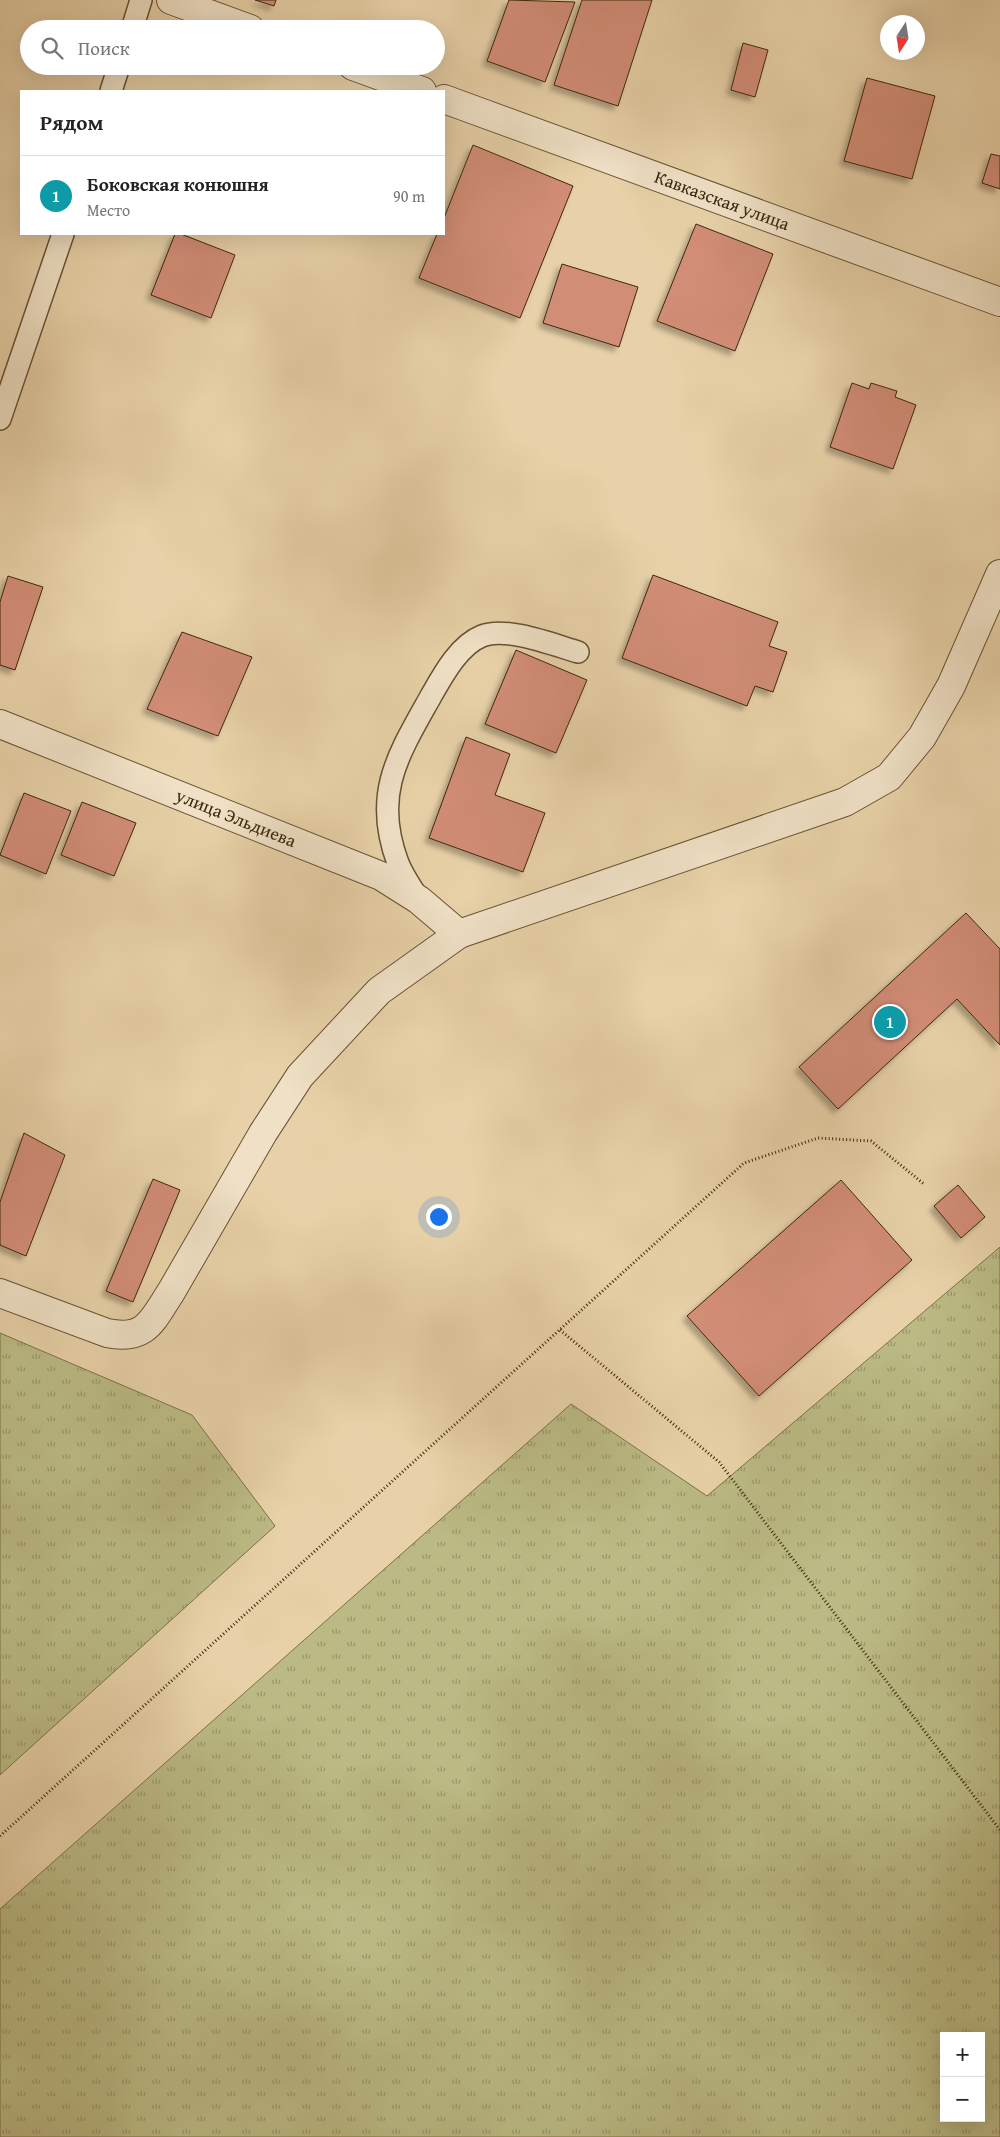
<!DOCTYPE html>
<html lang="ru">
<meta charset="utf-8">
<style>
body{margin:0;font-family:"Gentium Book Plus",serif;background:#f6f6f6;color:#222}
.controls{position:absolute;right:15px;bottom:15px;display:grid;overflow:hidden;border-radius:0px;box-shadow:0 5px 20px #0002}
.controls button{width:45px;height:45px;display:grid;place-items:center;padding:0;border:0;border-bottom:1px solid #e0e0e0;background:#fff;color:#222;font:25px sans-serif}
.compass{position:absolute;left:880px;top:15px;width:45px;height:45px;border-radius:50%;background:#fff;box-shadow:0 5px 20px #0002;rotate:192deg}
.you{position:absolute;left:438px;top:1216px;width:18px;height:18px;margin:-12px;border:4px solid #fff;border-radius:50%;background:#1a73e8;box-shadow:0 0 0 8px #1a73e833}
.badge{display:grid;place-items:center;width:32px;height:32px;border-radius:50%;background:#0b8043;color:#fff;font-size:16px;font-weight:700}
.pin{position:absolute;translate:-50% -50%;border:2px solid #fff;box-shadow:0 1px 5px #0006}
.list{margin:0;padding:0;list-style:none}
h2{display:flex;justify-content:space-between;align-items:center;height:65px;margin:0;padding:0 20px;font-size:21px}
h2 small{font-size:16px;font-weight:400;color:#767676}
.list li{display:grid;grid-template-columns:32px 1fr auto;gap:15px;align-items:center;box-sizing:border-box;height:80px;padding:0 20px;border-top:1px solid #e0e0e0}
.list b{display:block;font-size:19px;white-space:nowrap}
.list p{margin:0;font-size:16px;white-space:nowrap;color:#767676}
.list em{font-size:16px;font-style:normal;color:#767676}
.icon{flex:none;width:28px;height:28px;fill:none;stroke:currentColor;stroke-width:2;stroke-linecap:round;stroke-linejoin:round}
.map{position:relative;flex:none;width:1000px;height:2137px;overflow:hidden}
.search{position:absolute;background:#fff;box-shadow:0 5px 20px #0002;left:20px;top:20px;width:425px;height:55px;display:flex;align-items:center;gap:12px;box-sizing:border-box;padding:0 18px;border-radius:28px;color:#767676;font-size:19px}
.panel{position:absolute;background:#fff;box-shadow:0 5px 20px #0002;left:20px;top:90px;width:425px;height:145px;border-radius:0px}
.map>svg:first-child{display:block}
.grass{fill:url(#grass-tufts);stroke:#7c7149;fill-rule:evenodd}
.building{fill:#d28d77;stroke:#3d280e;filter:url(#shadow)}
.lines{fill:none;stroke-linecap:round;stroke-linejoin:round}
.lane-casing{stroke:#685234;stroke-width:24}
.street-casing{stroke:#685234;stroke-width:30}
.path{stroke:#3d280e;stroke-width:3;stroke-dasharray:1 2.5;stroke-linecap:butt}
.lane{stroke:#f0e1c6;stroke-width:21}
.street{stroke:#f0e1c6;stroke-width:28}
.labels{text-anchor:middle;stroke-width:4.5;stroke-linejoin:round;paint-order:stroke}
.street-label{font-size:18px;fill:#3d280e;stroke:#f0e1c6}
</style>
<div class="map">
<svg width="1000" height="2137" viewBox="0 0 1000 2137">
<defs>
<pattern id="grass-tufts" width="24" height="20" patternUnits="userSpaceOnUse" patternTransform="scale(1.25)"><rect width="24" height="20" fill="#bbba84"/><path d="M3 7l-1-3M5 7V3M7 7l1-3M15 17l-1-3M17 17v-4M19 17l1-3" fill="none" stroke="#99976a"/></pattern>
<filter id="shadow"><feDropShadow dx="-4.5" dy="4.5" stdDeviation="2.5" flood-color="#0004"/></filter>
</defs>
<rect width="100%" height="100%" fill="#e8d1a8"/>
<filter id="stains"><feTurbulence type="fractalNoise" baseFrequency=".004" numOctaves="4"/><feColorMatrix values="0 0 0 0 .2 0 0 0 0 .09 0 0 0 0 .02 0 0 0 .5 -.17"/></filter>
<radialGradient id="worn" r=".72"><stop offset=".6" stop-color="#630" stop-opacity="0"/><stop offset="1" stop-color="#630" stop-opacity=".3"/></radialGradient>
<path class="grass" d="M1000,1247V2137H0V1909L571,1404L707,1496ZM944,2036H981V2118H944Z
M0,1333L192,1415L275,1526L0,1775Z"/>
<path class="building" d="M255,0H276L274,6Z
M509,0L575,2L545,82L487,61Z
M582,0H652L618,106L554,85Z
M743,43L768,50L755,97L731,90Z
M867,78L935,96L912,179L844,161Z
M473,145L573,186L520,318L419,278L437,234H444V218Z
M991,154L1000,156V189L982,183Z
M696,224L773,254L735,351L657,321Z
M175,234H181L235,255L211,318L151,295Z
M562,264L638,287L619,347L543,323Z
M852,383L869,389L871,383L897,391L895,397L916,405L893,469L830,447Z
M653,575L778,622L769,646L787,652L773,692L755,686L747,706L622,658Z
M8,576L43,587L15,670L0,665V602Z
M182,632L252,657L218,736L147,709Z
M516,650L587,680L556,753L485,724Z
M466,737L510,754L495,795L545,813L523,872L429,838Z
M24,793L71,811L46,874L0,855Z
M82,802L136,823L114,876L61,855Z
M966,913L1000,949V1045L957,999L838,1109L799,1067Z
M24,1133L65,1155L26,1256L0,1245V1202Z
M153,1179L180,1190L133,1302L106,1291Z
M841,1180L912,1260L759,1396L687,1316Z
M958,1185L985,1217L961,1238L934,1206Z"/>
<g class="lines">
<defs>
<path id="lane" d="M132,29L141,0
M111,91L119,66
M0,419L63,234
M419,900C412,888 403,876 398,863C372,794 398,755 431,696C443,675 459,645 482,636C506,626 554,645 578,652"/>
<g id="street">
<path d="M171,0L250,29"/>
<path d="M353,66L422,91"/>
<path id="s1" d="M444,99L1000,302"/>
<path id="s2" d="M0,724L381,876L419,900L459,934"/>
<path d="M0,1293L107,1333C146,1341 152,1321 171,1292L263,1133L300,1076L379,991L459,934L845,802L889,777L922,737L951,686L1000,574"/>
</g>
</defs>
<use href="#lane" class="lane-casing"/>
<use href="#street" class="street-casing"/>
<path class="path" d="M560,1330L719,1462L1000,1830
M0,1836L744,1163L818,1138L871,1141L924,1184"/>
<use href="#lane" class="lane"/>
<use href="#street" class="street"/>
</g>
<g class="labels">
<g class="street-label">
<text dy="6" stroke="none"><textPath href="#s1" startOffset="296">Кавказская улица</textPath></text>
<text dy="6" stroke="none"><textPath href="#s2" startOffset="254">улица Эльдиева</textPath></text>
</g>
</g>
<rect width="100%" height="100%" filter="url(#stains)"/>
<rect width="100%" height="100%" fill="url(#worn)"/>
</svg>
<div class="controls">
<button>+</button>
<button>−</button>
</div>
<svg class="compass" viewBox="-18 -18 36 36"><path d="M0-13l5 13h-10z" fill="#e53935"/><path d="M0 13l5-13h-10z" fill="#767676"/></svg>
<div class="you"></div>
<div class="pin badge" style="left:890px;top:1022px;background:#0f9aa8">1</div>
<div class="search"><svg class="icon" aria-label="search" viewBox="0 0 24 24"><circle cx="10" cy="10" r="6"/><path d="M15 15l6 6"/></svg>Поиск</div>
<section class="panel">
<h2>Рядом<small></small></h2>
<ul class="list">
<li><span class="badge" style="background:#0f9aa8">1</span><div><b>Боковская конюшня</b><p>Место</p></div><em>90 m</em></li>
</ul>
</section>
</div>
